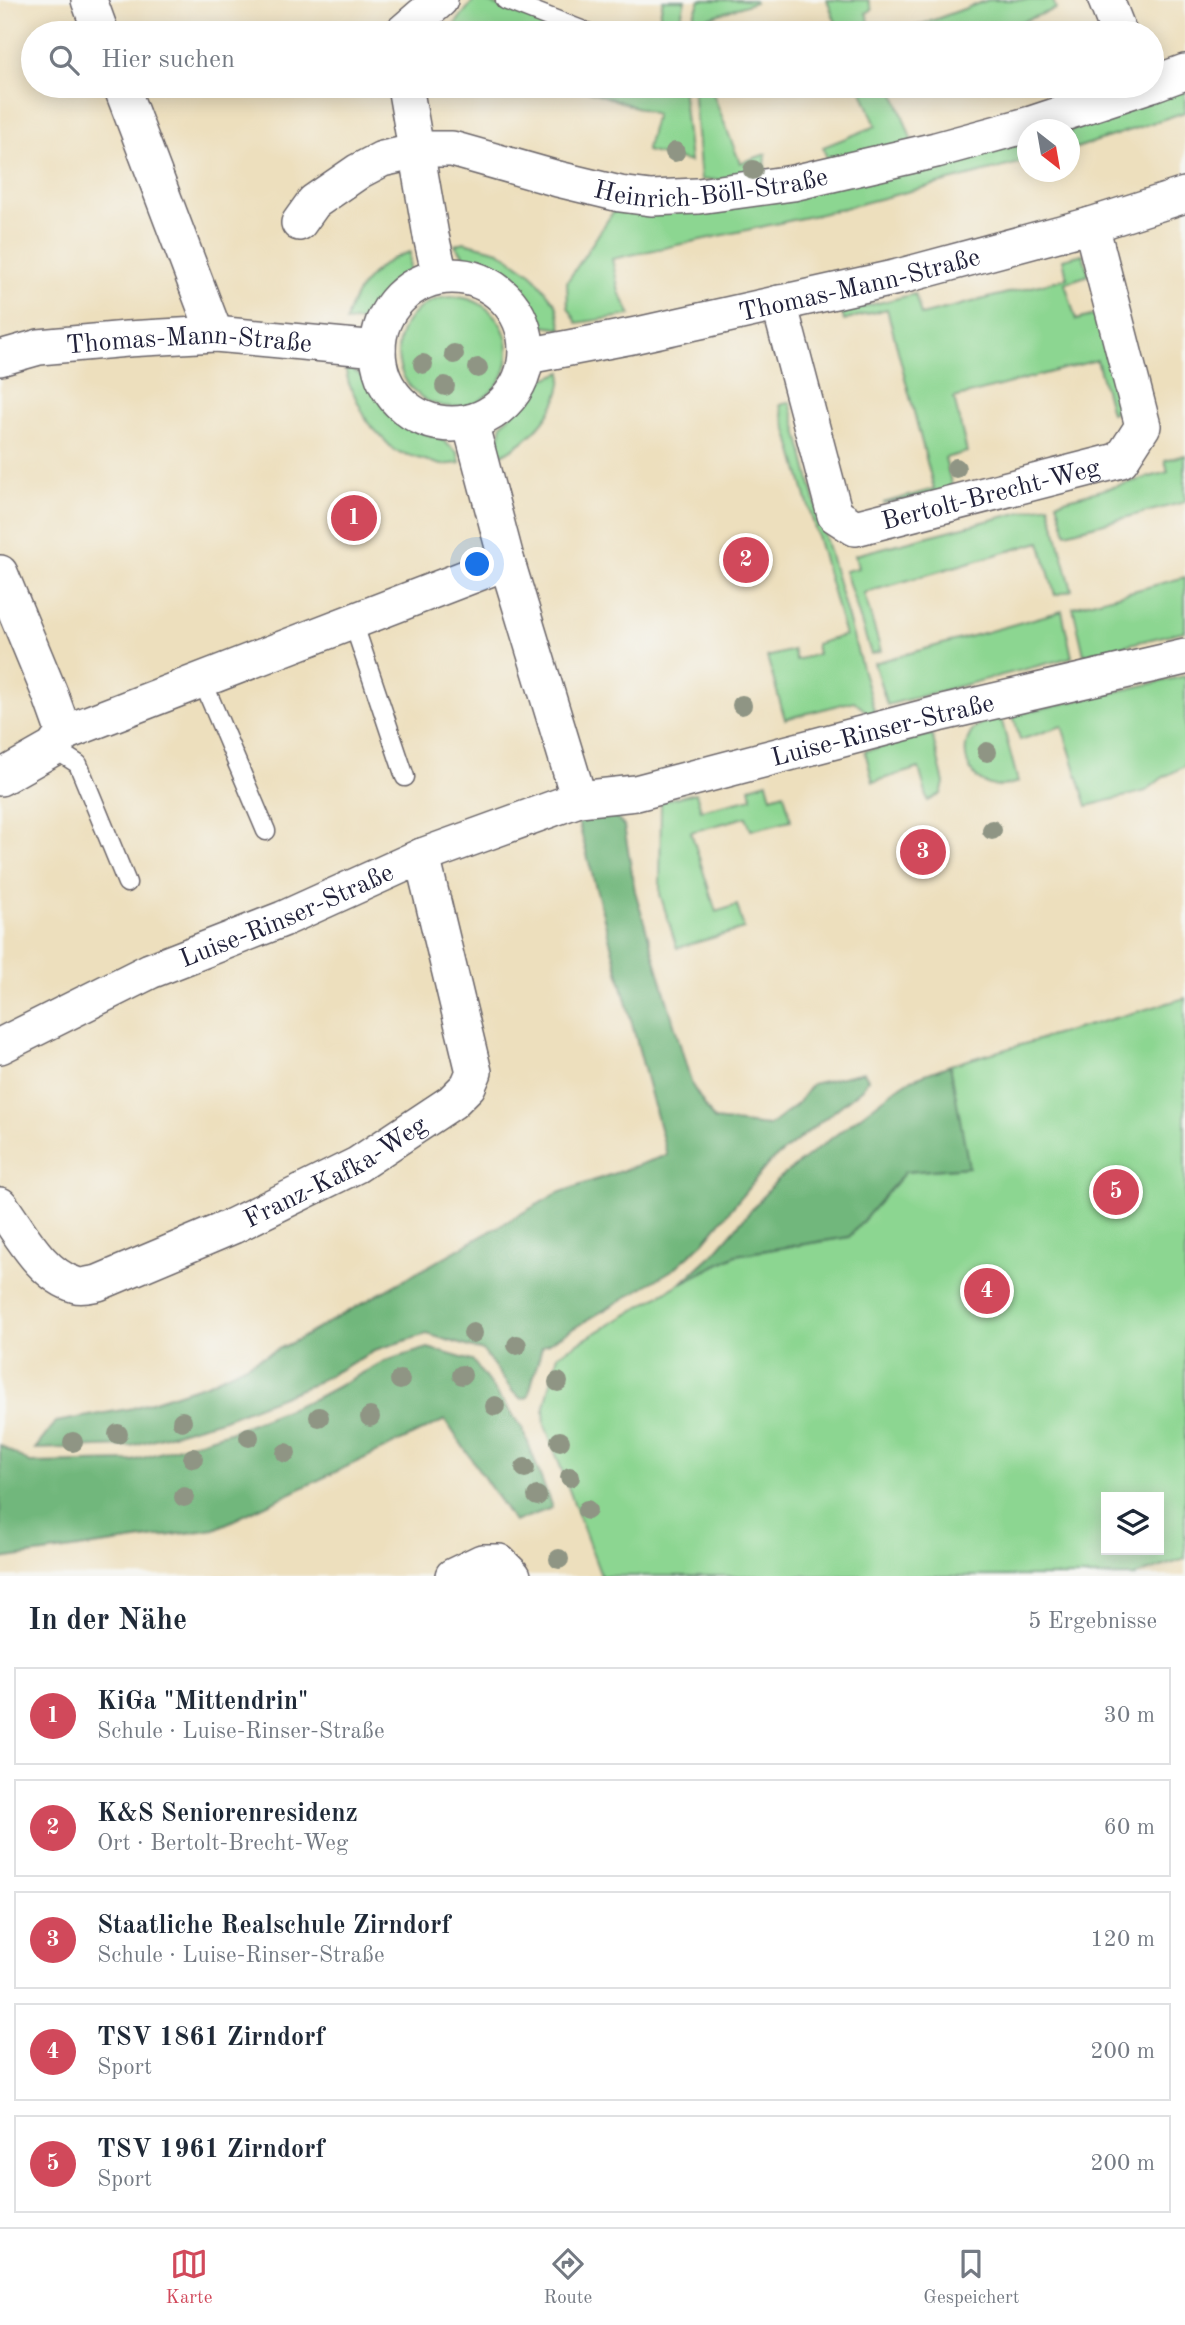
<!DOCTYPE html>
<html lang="de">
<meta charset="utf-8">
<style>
body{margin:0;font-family:"Old Standard TT",serif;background:#f6f6f7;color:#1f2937}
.controls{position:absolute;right:21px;bottom:21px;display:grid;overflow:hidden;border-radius:0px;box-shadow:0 4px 18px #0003}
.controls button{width:63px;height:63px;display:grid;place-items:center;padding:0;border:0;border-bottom:2px solid #e0e1e3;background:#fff;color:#1f2937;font:35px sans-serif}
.compass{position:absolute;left:1017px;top:119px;width:63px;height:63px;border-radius:50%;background:#fff;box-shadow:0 4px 18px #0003;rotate:149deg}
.you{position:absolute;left:478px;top:565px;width:24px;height:24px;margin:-18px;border:5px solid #fff;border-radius:50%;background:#1a73e8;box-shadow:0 0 0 10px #1a73e833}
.badge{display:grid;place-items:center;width:46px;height:46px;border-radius:50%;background:#d1495b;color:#fff;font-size:23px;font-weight:700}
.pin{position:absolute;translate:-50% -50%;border:4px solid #fff;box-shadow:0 2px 7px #0006}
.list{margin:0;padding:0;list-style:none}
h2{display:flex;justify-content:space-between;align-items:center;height:91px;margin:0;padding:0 28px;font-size:30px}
h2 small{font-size:23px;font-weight:400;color:#747a83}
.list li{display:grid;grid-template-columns:46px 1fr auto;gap:21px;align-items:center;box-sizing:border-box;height:98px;margin:0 14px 14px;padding:0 14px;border:2px solid #e0e1e3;border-radius:0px}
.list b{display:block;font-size:26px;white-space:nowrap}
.list p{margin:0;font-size:23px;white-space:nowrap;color:#747a83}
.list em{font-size:23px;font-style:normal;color:#747a83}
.icon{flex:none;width:38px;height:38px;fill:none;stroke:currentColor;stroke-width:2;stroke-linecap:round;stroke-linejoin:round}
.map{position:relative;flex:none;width:1185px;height:1576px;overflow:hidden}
.search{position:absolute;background:#fff;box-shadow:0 4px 18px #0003;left:21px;right:21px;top:21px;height:77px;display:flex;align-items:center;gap:18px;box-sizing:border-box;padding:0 24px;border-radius:38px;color:#747a83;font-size:26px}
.sheet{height:651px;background:#fff}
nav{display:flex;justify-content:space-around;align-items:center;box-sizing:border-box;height:98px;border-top:2px solid #e0e1e3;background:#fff;font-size:19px;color:#747a83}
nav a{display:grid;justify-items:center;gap:4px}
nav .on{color:#d1495b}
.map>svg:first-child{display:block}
.green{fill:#8cd691;stroke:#577c66;stroke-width:2;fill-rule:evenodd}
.forest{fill:#71b77b;stroke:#4a6c5b;stroke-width:2}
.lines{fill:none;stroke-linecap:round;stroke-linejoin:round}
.lane-casing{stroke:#696468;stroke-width:21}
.street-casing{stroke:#696468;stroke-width:38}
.lane{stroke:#fff;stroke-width:18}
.street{stroke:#fff;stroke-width:35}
.tree{fill:#8f9584}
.labels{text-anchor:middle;stroke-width:5;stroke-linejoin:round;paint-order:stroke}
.street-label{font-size:26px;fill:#22223b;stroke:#f6f6f2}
</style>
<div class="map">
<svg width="1185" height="1576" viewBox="0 0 1185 1576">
<rect width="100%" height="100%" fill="#f6f6f2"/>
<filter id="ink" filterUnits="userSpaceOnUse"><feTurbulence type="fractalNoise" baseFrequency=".0143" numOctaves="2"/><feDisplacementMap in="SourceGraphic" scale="14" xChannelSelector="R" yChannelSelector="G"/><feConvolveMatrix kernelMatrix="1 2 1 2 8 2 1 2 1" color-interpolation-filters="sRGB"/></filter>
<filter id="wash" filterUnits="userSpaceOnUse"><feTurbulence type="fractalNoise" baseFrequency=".00686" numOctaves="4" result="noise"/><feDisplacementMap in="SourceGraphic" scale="28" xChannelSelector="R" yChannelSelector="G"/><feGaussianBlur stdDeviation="1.57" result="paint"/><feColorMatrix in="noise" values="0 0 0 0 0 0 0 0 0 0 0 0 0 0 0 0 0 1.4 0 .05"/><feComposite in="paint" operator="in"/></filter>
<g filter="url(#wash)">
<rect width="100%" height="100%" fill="#eddfbd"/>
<path class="green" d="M474,0H482L569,33H448Z
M663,0H685L677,33H656Z
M700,0H754L755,2L690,24Z
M827,0H868L872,10L866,13L873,33H840Z
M988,0H1053L1056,9L1010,26L1008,23L980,33H898Z
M1185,80V112L1070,150V130Z
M575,86H682L690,162L646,151L656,114Z
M693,86H710L740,163L766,154L764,179L701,180Z
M860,86H892L914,147L830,167L823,147L876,126Z
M1027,134V161L821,214L612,259L619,292L631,315L577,323L568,307L567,282L615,209Z
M464,242L499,251L532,274L556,304L562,329L537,325L523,302L502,282L475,269L455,245Z
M410,252L409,278L388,292L368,320L346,322C351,292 380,259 410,252Z
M1083,254L1089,275L1065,283L1076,320L1099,314L1126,409L1111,413L1097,360L954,398L967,452L945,458L954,495L883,503L934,489L887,309L844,320L842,312L915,294L921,315L1067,278L1063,259Z
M398 352a55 55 0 1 1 110 0a55 55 0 1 1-110 0Z
M345,367L351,369L372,383L387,413L417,431L440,438L458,453L460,463L441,465L395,451L368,423L349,384Z
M562,372C562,409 531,441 499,456L498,443L502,424L542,380Z
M790,402L816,505L877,721L854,701L785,719L767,657L793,650L796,660L818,654L816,644L845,635L780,405Z
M1185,455V502L1066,533L1057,502L1168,472L1165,460Z
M1049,505L1072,590L1055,595L1040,542L864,593L881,651L871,654L845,571L858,568L855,555Z
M1185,577V631L1084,655L1073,607Z
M1062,611L1072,657L887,705L874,663Z
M1185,676V766L1162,778L1146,791L1087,806L1062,726L1020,740L1013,715Z
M1001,718L1018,782C1011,784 1003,787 996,786C968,784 955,747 976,727C983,721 992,720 1001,718Z
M932,734L944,783L941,794L928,801L919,768L873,782L865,751Z
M767,782L771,797L784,793L791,820L751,830L746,817L691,832L716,912L737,905L744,929L677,948L660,894L661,801L696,793L701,810L752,798L750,787Z
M1185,998V1559L1134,1576H601L545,1425L544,1409L558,1355L681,1283L736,1255L849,1237L905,1172L968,1167L950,1065ZM1106,1497H1159V1550H1106Z"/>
<path class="forest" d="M612,813L624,826L635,891L692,1085L714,1120L769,1126L796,1105L812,1084L864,1072L868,1079L863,1088L768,1164L704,1242L674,1269L542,1347L528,1397L522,1399L513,1392L483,1351L427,1334L378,1349L311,1385L224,1419L131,1446L35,1449L56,1422L133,1408L209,1383L299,1339L558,1193L667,1155L578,821Z
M950,1065L969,1167L905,1172L849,1237L736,1255L681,1283L714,1253L777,1180L892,1092L912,1079Z
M428,1348L473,1361L523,1429L552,1508L514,1522L445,1420L215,1529L0,1559V1445L30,1463L133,1461L229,1432L316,1398L385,1361Z"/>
</g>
<g filter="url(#ink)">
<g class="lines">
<defs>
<path id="lane" d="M505,0L589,33
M353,622L405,777
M202,680L266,831
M53,748L78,764L127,883"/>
<g id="street">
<path d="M89,0L101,33"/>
<path d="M1106,0L1119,33"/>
<path d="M402,33L440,0"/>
<path d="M1152,84L1185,72"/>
<path d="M121,86L215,334"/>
<path d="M405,86L431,236L440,276"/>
<path id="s1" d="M299,223L314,202L359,171L382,159L428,149H452L558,179L620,194L651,198L698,196L793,183L936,150L1031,124L1146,86"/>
<circle cx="452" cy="350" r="74"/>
<path id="s2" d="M779,303L835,515L855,528L1121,460L1143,426L1091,225"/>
<path id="s3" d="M527,356L637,335L898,277L1091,225L1185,195"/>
<path id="s4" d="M0,358L39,347L127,339L215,334L378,349"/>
<path d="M470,422L507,562L579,799"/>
<path d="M0,573L50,694L64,733L53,748L0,778"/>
<path d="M64,733L507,562"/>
<path id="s5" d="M0,1046L150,971L283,919L422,856L579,799L636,793L938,714L1185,657"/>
<path id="s6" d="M0,1205C20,1232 41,1275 76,1285C83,1287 92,1284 98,1283L233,1226L357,1165L452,1102L468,1086L474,1072L422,856"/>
<path d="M453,1576L482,1562H499L513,1576"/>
</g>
</defs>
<use href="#lane" class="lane-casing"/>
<use href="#street" class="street-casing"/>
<use href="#lane" class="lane"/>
<use href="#street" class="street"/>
</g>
<g class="tree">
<circle cx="675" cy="152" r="10"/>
<circle cx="753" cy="170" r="10"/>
<circle cx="454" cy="354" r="10"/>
<circle cx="423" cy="364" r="10"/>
<circle cx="478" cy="368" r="10"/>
<circle cx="445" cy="386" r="10"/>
<circle cx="956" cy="468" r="10"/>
<circle cx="742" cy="705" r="10"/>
<circle cx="987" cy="752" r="10"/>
<circle cx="992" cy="830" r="10"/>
<circle cx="473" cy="1333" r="10"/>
<circle cx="517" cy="1345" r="10"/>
<circle cx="462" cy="1375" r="10"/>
<circle cx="400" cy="1380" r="10"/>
<circle cx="558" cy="1382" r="10"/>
<circle cx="495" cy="1406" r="10"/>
<circle cx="319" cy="1417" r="10"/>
<circle cx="370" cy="1417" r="10"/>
<circle cx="182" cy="1421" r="10"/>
<circle cx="118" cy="1434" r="10"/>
<circle cx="249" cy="1437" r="10"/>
<circle cx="560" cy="1441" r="10"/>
<circle cx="73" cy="1442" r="10"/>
<circle cx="286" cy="1453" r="10"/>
<circle cx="193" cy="1458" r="10"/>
<circle cx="525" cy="1468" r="10"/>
<circle cx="570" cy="1477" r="10"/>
<circle cx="537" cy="1496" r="10"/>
<circle cx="184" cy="1497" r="10"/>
<circle cx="587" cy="1510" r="10"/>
<circle cx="559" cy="1559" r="10"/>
</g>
</g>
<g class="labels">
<g class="street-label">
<text dy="9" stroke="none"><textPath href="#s1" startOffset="443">Heinrich-Böll-Straße</textPath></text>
<text dy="9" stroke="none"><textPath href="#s3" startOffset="340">Thomas-Mann-Straße</textPath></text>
<text dy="9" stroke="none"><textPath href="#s4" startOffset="191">Thomas-Mann-Straße</textPath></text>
<text dy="9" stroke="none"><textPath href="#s2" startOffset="383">Bertolt-Brecht-Weg</textPath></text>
<text dy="9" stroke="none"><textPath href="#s5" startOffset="942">Luise-Rinser-Straße</textPath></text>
<text dy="9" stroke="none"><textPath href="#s5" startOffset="315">Luise-Rinser-Straße</textPath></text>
<text dy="9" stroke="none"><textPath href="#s6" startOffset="397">Franz-Kafka-Weg</textPath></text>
</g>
</g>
</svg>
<div class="controls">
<button><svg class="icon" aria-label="layers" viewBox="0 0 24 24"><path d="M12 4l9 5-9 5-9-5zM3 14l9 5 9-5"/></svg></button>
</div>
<svg class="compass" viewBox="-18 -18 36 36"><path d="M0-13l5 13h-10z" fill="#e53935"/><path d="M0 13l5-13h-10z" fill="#747a83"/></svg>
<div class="you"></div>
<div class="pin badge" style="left:354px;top:518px">1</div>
<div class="pin badge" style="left:746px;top:560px">2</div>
<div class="pin badge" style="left:923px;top:852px">3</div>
<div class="pin badge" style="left:987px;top:1291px">4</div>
<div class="pin badge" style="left:1116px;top:1192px">5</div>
<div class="search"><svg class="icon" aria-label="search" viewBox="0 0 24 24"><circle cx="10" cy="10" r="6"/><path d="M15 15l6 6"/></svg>Hier suchen</div>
</div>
<section class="sheet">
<h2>In der Nähe<small>5 Ergebnisse</small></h2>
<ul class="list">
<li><span class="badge">1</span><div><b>KiGa &quot;Mittendrin&quot;</b><p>Schule · Luise-Rinser-Straße</p></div><em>30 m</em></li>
<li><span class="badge">2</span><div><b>K&amp;S Seniorenresidenz</b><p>Ort · Bertolt-Brecht-Weg</p></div><em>60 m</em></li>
<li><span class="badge">3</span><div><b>Staatliche Realschule Zirndorf</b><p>Schule · Luise-Rinser-Straße</p></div><em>120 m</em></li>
<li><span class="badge">4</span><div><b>TSV 1861 Zirndorf</b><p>Sport</p></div><em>200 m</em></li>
<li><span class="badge">5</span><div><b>TSV 1961 Zirndorf</b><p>Sport</p></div><em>200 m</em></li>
</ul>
</section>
<nav>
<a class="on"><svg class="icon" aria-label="map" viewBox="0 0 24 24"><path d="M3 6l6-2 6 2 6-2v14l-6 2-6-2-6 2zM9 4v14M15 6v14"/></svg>Karte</a>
<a><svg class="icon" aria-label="directions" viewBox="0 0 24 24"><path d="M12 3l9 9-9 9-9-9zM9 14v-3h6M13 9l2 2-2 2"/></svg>Route</a>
<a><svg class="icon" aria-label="saved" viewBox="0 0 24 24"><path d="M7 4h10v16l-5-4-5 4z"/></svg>Gespeichert</a>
</nav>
